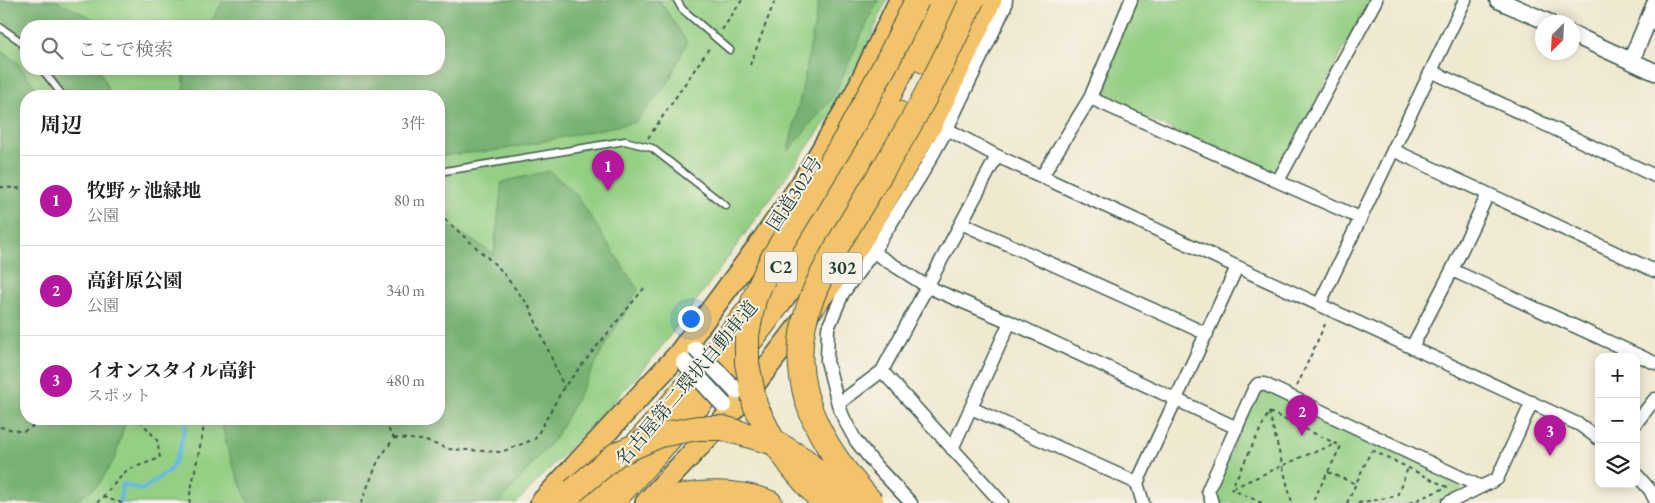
<!DOCTYPE html>
<html lang="ja">
<meta charset="utf-8">
<style>
body{margin:0;font-family:"EB Garamond","Noto Serif JP",serif;background:#f6f6f6;color:#202124}
.controls{position:absolute;right:15px;bottom:15px;display:grid;overflow:hidden;border-radius:10px;box-shadow:0 2px 12px #0003}
.controls button{width:45px;height:45px;display:grid;place-items:center;padding:0;border:0;border-bottom:1px solid #e0e0e0;background:#fff;color:#202124;font:25px sans-serif}
.compass{position:absolute;left:1535px;top:15px;width:45px;height:45px;border-radius:50%;background:#fff;box-shadow:0 2px 12px #0003;rotate:204deg}
.you{position:absolute;left:690px;top:318px;width:18px;height:18px;margin:-12px;border:4px solid #fff;border-radius:50%;background:#1a73e8;box-shadow:0 0 0 8px #1a73e833}
.badge{display:grid;place-items:center;width:32px;height:32px;border-radius:50%;background:#b5179e;color:#fff;font-size:16px;font-weight:700}
.pin{position:absolute;translate:-50% -41px;filter:drop-shadow(0 1px 2px #0008)}
.pin::after{content:'';position:absolute;top:26px;width:18px;height:15px;background:inherit;clip-path:polygon(0 0,100% 0,50% 100%)}
.list{margin:0;padding:0;list-style:none}
h2{display:flex;justify-content:space-between;align-items:center;height:65px;margin:0;padding:0 20px;font-size:21px}
h2 small{font-size:16px;font-weight:400;color:#757577}
.list li{display:grid;grid-template-columns:32px 1fr auto;gap:15px;align-items:center;box-sizing:border-box;height:90px;padding:0 20px;border-top:1px solid #e0e0e0}
.list b{display:block;font-size:19px;white-space:nowrap}
.list p{margin:0;font-size:16px;white-space:nowrap;color:#757577}
.list em{font-size:16px;font-style:normal;color:#757577}
.icon{flex:none;width:28px;height:28px;fill:none;stroke:currentColor;stroke-width:2;stroke-linecap:round;stroke-linejoin:round}
.map{position:relative;flex:none;width:1655px;height:503px;overflow:hidden}
.search{position:absolute;background:#fff;box-shadow:0 2px 12px #0003;left:20px;top:20px;width:425px;height:55px;display:flex;align-items:center;gap:12px;box-sizing:border-box;padding:0 18px;border-radius:20px;color:#757577;font-size:19px}
.panel{position:absolute;background:#fff;box-shadow:0 2px 12px #0003;left:20px;top:90px;width:425px;height:335px;border-radius:20px}
.map>svg:first-child{display:block}
.green{fill:#94cf84;stroke:#5a865c;fill-rule:evenodd}
.forest{fill:#77b272;stroke:#4b7853}
.lines{fill:none;stroke-linecap:round;stroke-linejoin:round}
.stream{stroke:#66b9e1;stroke-width:4}
.service-casing{stroke:#3e574b;stroke-width:9}
.minor-casing{stroke:#3e574b;stroke-width:15}
.tertiary-casing{stroke:#3e574b;stroke-width:19}
.trunk-casing{stroke:#3e574b;stroke-width:24}
.motorway-casing{stroke:#3e574b;stroke-width:26}
.path{stroke:#3e574b;stroke-width:2;stroke-dasharray:4 4;stroke-linecap:butt}
.service{stroke:#fff;stroke-width:6}
.minor{stroke:#fff;stroke-width:12}
.tertiary{stroke:#fff;stroke-width:16}
.trunk{stroke:#f2c36a;stroke-width:21}
.motorway{stroke:#f2c36a;stroke-width:24}
.tertiary-bridge-casing{stroke:#3e574b;stroke-width:19;stroke-linecap:butt}
.motorway-bridge-casing{stroke:#3e574b;stroke-width:26;stroke-linecap:butt}
.tertiary-bridge{stroke:#fff;stroke-width:16}
.motorway-bridge{stroke:#f2c36a;stroke-width:24}
.labels{text-anchor:middle;stroke-width:4;stroke-linejoin:round;paint-order:stroke}
.shield{fill:#f7f3e8;stroke:#60746a;stroke-width:1}
.shield-label{font-size:18px;font-weight:bold;fill:#1f3d34}
.street-label{font-size:19px;fill:#1f3d34;stroke:#f7f3e8}
</style>
<div class="map">
<svg width="1655" height="503" viewBox="0 0 1655 503">
<rect width="100%" height="100%" fill="#f7f3e8"/>
<filter id="ink" filterUnits="userSpaceOnUse"><feTurbulence type="fractalNoise" baseFrequency=".02" numOctaves="2"/><feDisplacementMap in="SourceGraphic" scale="10" xChannelSelector="R" yChannelSelector="G"/><feConvolveMatrix kernelMatrix="1 2 1 2 8 2 1 2 1" color-interpolation-filters="sRGB"/></filter>
<filter id="wash" filterUnits="userSpaceOnUse"><feTurbulence type="fractalNoise" baseFrequency=".0096" numOctaves="4" result="noise"/><feDisplacementMap in="SourceGraphic" scale="20" xChannelSelector="R" yChannelSelector="G"/><feGaussianBlur stdDeviation="1.12" result="paint"/><feColorMatrix in="noise" values="0 0 0 0 0 0 0 0 0 0 0 0 0 0 0 0 0 1.4 0 .05"/><feComposite in="paint" operator="in"/></filter>
<g filter="url(#wash)">
<rect width="100%" height="100%" fill="#efe9d0"/>
<path class="green" d="M0,0H887L845,95L708,285L655,355L610,406L516,503H0ZM26,26H439V69H26ZM26,96H439V419H26Z
M1136,0H1370L1276,175L1096,96Z
M1264,389L1461,481V490L1435,503H1218L1213,489L1258,392Z"/>
<path class="forest" d="M0,0H54L109,26H26V44L0,15Z
M224,0H659L687,42L668,83L636,122L500,150L439,156V96H185L183,69H439V26H208Z
M819,0H878L833,97L788,151L802,90Z
M0,51L16,61L42,96H26V419H124L125,422L115,458L99,484L73,503H0Z
M48,69H100V71L111,96H73Z
M549,171L576,194L638,290L605,346L556,437L499,503H249C237,479 225,446 221,419H439V220L494,254L502,182Z"/>
<g class="lines">
<path class="stream" d="M119,503L123,484L142,490L170,470L179,452L187,419"/>
</g>
</g>
<g filter="url(#ink)">
<g class="lines">
<defs>
<path id="service" d="M677,0L682,9L730,50
M0,27L20,41L26,49
M42,69L63,96
M439,172L625,141L652,148L726,206"/>
<path id="minor" d="M1431,71L1655,176
M1090,98L1360,218
M947,129L997,156L1580,425L1599,439
M1393,150L1655,271
M1042,176L1090,98L1131,0
M1278,181L1376,0
M961,223L1207,334
M873,252L928,287L1010,322L1237,428
M1452,270L1655,363
M1319,305L1465,0
M1412,347L1452,270L1488,194
M882,371L1002,503
M838,404L882,371L997,156
M971,408L1137,483
M1636,423L1655,399
M952,449L1010,322
M1636,474L1650,490L1655,500
M911,503L876,466L856,441L845,421L838,404L827,361L828,328L843,293L873,252L923,172L947,129L1005,7L1006,0
M1143,503L1137,483L1237,267
M1212,503L1208,490L1254,389L1258,384H1264L1481,487
M1448,503L1497,479L1532,402"/>
<path id="tertiary" d="M1498,0L1548,22
M1572,34L1655,72
M1631,61L1655,4"/>
<path id="trunk" d="M541,503L678,355L760,244L802,183L855,94L900,0
M646,503L743,399L831,284L859,244L931,125L959,68L991,0"/>
<path id="motorway" d="M924,61L955,0
M561,503L573,491
M583,503C674,406 767,297 838,184C875,125 907,63 935,0
M611,503C721,385 823,258 898,113
M665,503C693,489 742,491 770,503"/>
</defs>
<use href="#service" class="service-casing"/>
<use href="#minor" class="minor-casing"/>
<use href="#tertiary" class="tertiary-casing"/>
<use href="#trunk" class="trunk-casing"/>
<use href="#motorway" class="motorway-casing"/>
<path class="path" d="M722,30L742,0
M750,65L775,0
M648,138L710,47
M0,187L26,189
M439,214L499,268L529,306L564,387
M1297,386L1326,322
M1269,412L1292,503
M0,427L23,432L44,419
M394,438L423,440L449,449L501,452L535,439L564,387L645,287
M1372,450L1447,487L1410,503
M1328,472L1356,484
M1233,488L1304,456L1336,444
M103,497L122,503
M97,503L127,470L160,458L157,440L139,419
M190,503L189,499L203,432L204,419
M361,503L378,461L394,438L382,419
M1262,503L1231,489L1269,412L1341,446L1312,503
M1347,503L1371,451
M1358,503L1397,496L1408,468"/>
<use href="#service" class="service"/>
<use href="#minor" class="minor"/>
<use href="#tertiary" class="tertiary"/>
<use href="#trunk" class="trunk"/>
<use href="#motorway" class="motorway"/>
<defs>
<path id="tertiary-bridge" d="M696,349L736,391
M684,362L724,405"/>
<path id="motorway-bridge" d="M573,491L617,454L660,435L698,428H723L778,444L804,460L853,503
M823,503L793,468L771,437L755,405L747,363V335L754,299L772,259L846,138L890,56L917,0
M872,503C838,465 805,421 801,368C795,312 829,260 856,214C875,182 895,151 913,119C934,81 954,40 972,0"/>
</defs>
<use href="#tertiary-bridge" class="tertiary-bridge-casing"/>
<use href="#motorway-bridge" class="motorway-bridge-casing"/>
<use href="#tertiary-bridge" class="tertiary-bridge"/>
<use href="#motorway-bridge" class="motorway-bridge"/>
</g>
</g>
<g class="labels">
<g class="shield">
<rect x="765" y="251.5" width="32" height="31" rx="4"/>
<rect x="822" y="252.5" width="40" height="31" rx="4"/>
</g>
<g class="shield-label">
<text x="781" y="273">C2</text>
<text x="842" y="274">302</text>
</g>
<g class="street-label">
<text transform="translate(794 193) rotate(-57)" y="7">国道302号</text>
<text transform="translate(686 383) rotate(-50)" y="7">名古屋第二環状自動車道</text>
</g>
</g>
</svg>
<div class="controls">
<button>+</button>
<button>−</button>
<button><svg class="icon" aria-label="layers" viewBox="0 0 24 24"><path d="M12 4l9 5-9 5-9-5zM3 14l9 5 9-5"/></svg></button>
</div>
<svg class="compass" viewBox="-18 -18 36 36"><path d="M0-13l5 13h-10z" fill="#e53935"/><path d="M0 13l5-13h-10z" fill="#757577"/></svg>
<div class="you"></div>
<div class="pin badge" style="left:608px;top:191px">1</div>
<div class="pin badge" style="left:1302px;top:436px">2</div>
<div class="pin badge" style="left:1550px;top:456px">3</div>
<div class="search"><svg class="icon" aria-label="search" viewBox="0 0 24 24"><circle cx="10" cy="10" r="6"/><path d="M15 15l6 6"/></svg>ここで検索</div>
<section class="panel">
<h2>周辺<small>3件</small></h2>
<ul class="list">
<li><span class="badge">1</span><div><b>牧野ヶ池緑地</b><p>公園</p></div><em>80 m</em></li>
<li><span class="badge">2</span><div><b>高針原公園</b><p>公園</p></div><em>340 m</em></li>
<li><span class="badge">3</span><div><b>イオンスタイル高針</b><p>スポット</p></div><em>480 m</em></li>
</ul>
</section>
</div>
